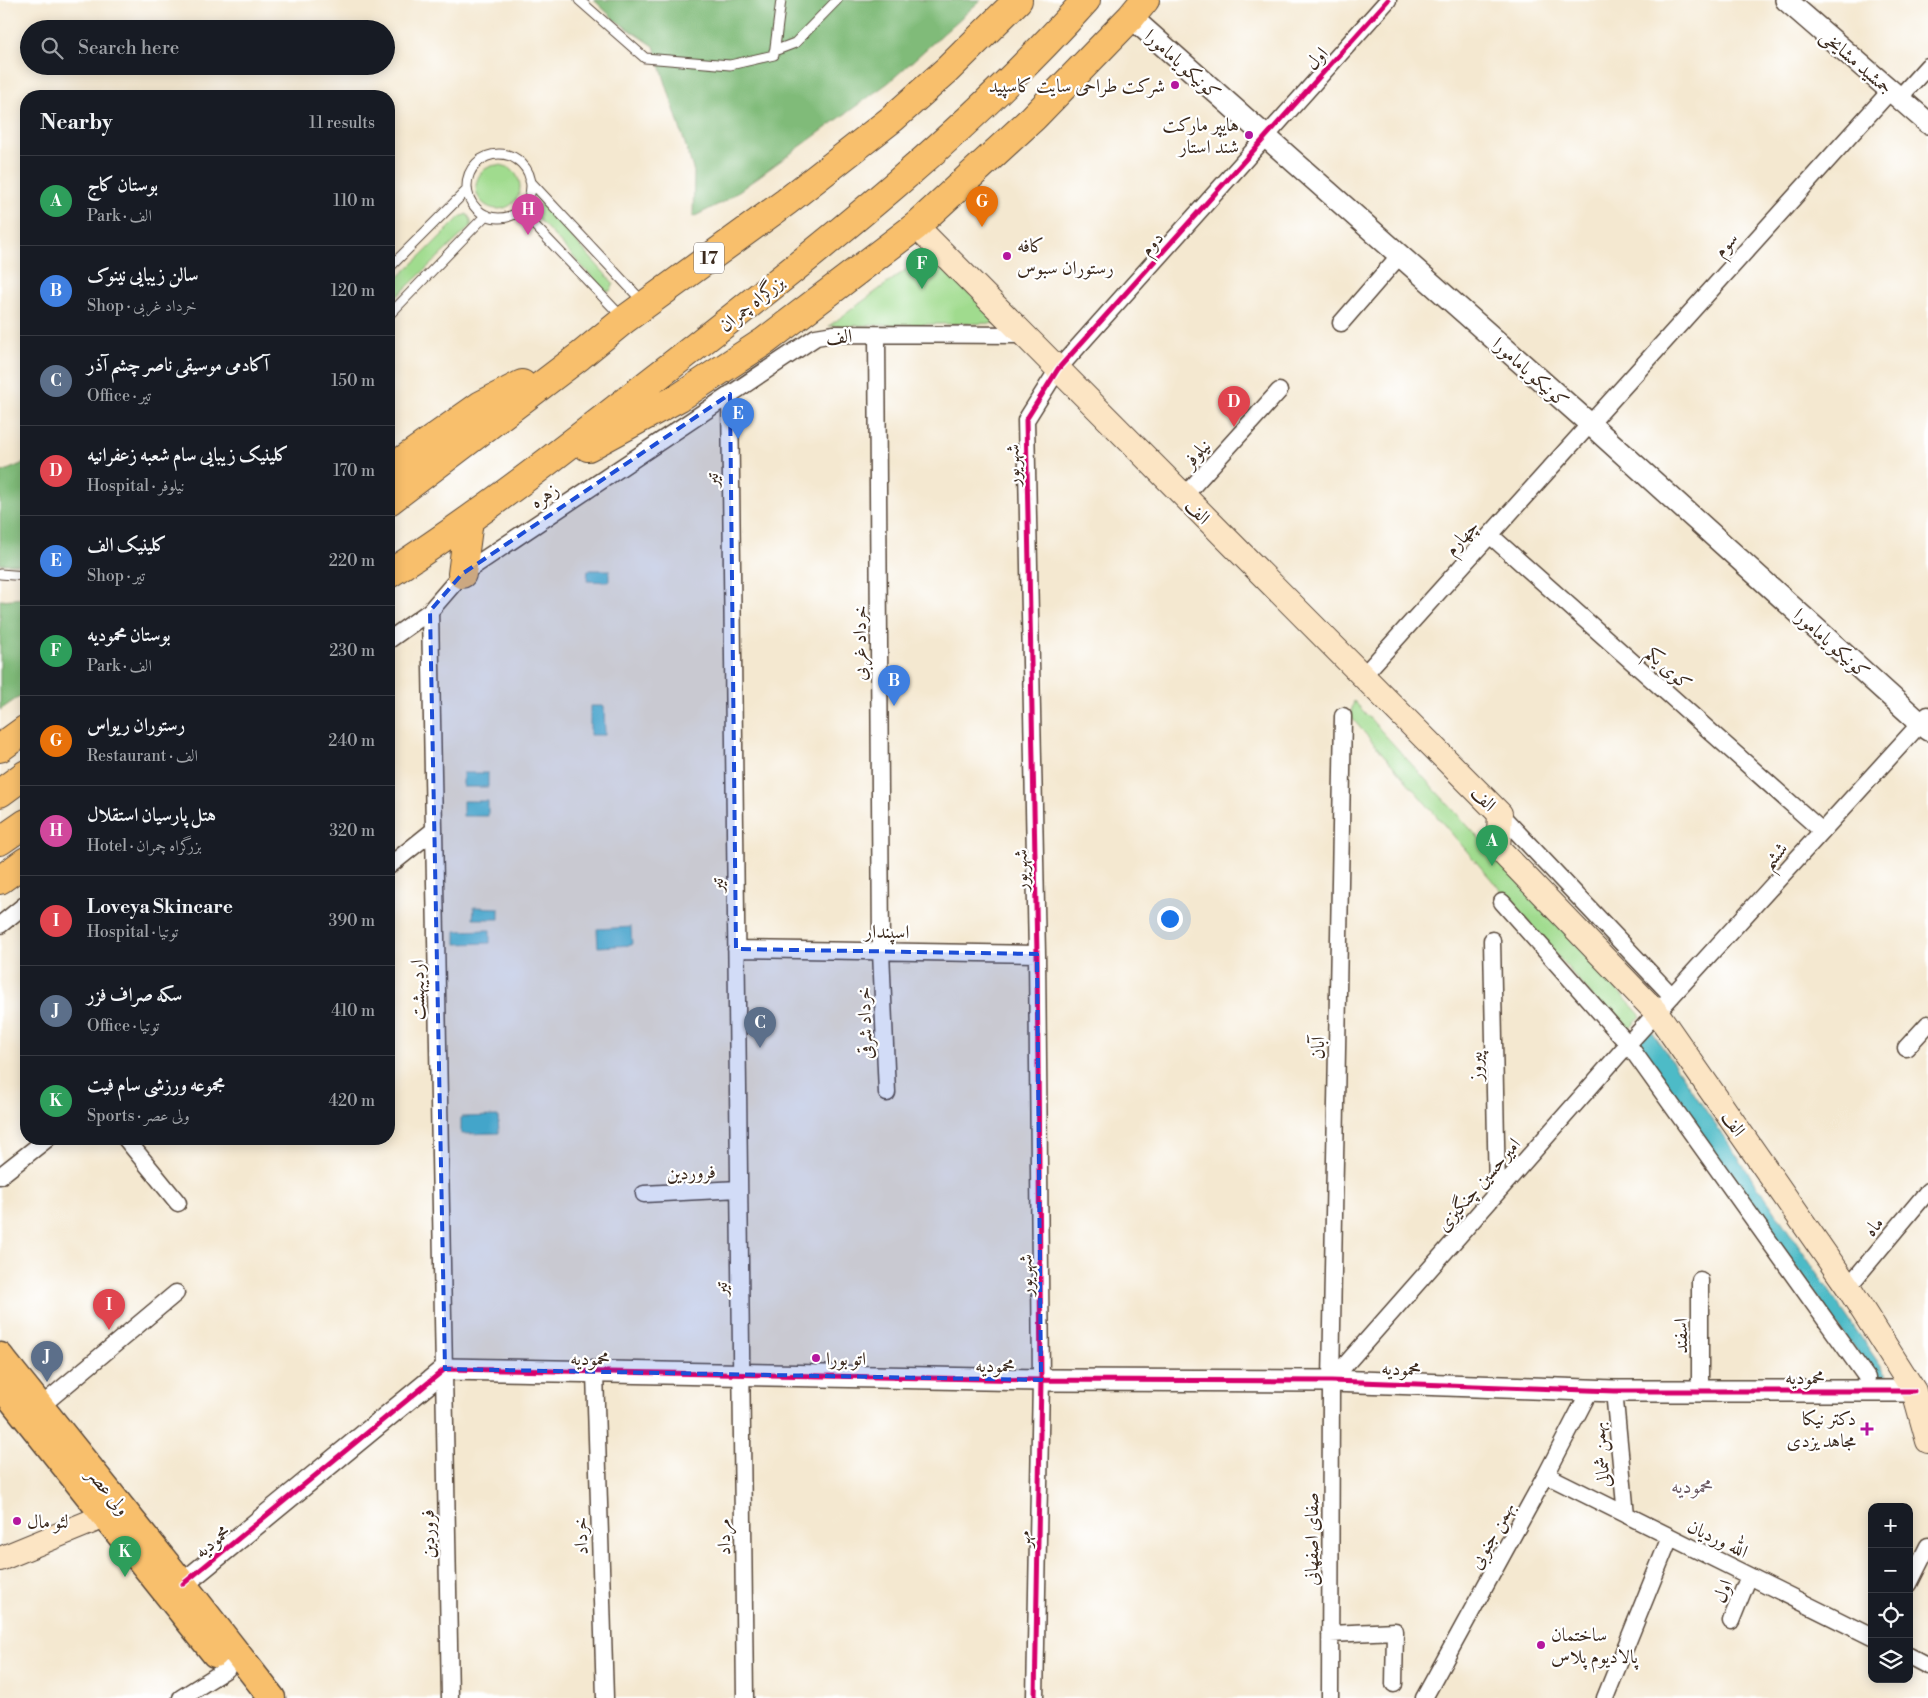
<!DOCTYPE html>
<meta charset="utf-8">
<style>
body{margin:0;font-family:"Libre Bodoni",Amiri,serif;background:#242831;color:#f1f3f6}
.controls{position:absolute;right:15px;bottom:15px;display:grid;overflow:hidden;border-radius:10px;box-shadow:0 2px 12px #0003}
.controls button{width:45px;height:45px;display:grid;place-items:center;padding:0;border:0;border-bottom:1px solid #363941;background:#171b24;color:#f1f3f6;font:25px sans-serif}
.you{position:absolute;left:1169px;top:918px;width:18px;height:18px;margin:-12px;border:4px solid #fff;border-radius:50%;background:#1a73e8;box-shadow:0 0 0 8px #1a73e833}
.badge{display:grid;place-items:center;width:32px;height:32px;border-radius:50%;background:#ea580c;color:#fff;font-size:16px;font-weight:700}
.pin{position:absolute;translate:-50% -41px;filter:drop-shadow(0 1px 2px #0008)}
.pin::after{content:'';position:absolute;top:26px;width:18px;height:15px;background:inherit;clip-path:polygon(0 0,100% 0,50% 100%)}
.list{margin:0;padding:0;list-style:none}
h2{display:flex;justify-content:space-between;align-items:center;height:65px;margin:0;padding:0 20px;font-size:21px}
h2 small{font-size:16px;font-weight:400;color:#9ea1a6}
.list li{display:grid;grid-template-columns:32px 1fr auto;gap:15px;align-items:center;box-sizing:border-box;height:90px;padding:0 20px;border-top:1px solid #363941}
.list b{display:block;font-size:19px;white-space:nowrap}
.list p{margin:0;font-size:16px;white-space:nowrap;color:#9ea1a6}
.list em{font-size:16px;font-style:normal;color:#9ea1a6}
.icon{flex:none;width:28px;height:28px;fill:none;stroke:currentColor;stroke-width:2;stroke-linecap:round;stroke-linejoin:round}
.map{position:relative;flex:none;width:1928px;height:1698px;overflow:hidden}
.search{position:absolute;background:#171b24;box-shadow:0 2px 12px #0003;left:20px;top:20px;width:375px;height:55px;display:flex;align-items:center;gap:12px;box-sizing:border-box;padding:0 18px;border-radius:28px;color:#9ea1a6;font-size:19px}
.panel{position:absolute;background:#171b24;box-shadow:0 2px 12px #0003;left:20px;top:90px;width:375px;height:1055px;border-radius:20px}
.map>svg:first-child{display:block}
.green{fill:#a0db8e;stroke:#6e8256}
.forest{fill:#80bb79;stroke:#5e724c}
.water{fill:#4ebbc7;stroke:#447272}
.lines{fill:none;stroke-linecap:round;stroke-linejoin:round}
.service-casing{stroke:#574639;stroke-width:11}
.minor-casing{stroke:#574639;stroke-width:19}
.tertiary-casing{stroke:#574639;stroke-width:24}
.secondary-casing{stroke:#574639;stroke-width:26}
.primary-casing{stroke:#574639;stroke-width:29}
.trunk-casing{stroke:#574639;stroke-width:30}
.service{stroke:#fff;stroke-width:9}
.minor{stroke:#fff;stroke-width:16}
.tertiary{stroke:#fff;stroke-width:21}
.secondary{stroke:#fce5c4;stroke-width:24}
.primary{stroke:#f8bf6c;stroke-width:26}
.trunk{stroke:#f8bf6c;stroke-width:28}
.cycleway-casing{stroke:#fff;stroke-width:8}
.cycleway{stroke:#d6006c;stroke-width:5}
.marked{fill:#1d4ed8;fill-opacity:0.2;stroke:#1d4ed8;stroke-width:4;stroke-dasharray:10 6;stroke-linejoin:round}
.poi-dot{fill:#b5179e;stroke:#fff;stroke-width:2}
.labels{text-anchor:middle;stroke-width:4.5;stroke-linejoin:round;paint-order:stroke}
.shield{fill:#fff;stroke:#766a62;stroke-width:1}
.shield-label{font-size:18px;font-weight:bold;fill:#3b2a1e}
.street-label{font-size:19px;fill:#3b2a1e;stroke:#fff}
.poi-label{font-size:19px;fill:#3b2a1e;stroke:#fff;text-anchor:start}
.neighbourhood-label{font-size:20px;fill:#6a5961;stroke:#fff}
</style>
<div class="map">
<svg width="1928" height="1698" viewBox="0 0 1928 1698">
<rect width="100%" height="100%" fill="#fff"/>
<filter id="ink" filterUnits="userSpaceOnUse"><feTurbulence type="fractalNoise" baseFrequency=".02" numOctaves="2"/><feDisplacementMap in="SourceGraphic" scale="10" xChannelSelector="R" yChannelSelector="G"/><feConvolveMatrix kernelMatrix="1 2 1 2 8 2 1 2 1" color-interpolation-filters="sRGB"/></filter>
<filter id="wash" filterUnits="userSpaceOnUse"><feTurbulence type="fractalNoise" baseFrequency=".0096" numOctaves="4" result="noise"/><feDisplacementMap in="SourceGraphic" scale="20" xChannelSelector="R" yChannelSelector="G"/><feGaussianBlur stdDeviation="1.12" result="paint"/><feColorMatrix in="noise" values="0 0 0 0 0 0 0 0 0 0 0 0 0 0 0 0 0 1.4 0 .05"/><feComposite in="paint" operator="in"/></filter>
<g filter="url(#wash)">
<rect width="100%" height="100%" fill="#f4e8d0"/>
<path class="green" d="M476 187a22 22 0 1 1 44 0a22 22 0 1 1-44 0Z
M537,205H542L549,211L614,284L610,291H605L532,212Z
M467,214L471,220V226L389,304V286L422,255L460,217Z
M926,255L1003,323L829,326Z
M1354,701L1641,1016L1625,1034L1350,716Z"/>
<path class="forest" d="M594,0H981L888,83L725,201L693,217L694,172L654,46L615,20Z
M26,462V564H0V473Z
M26,598V692L0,710V600Z"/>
<path class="water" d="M588,570H609V582L587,581Z
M590,706H604L605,735H590Z
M463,773H488V787H463Z
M463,801H488V816H463Z
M474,907L499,908V919H473Z
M631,927L632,945L598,947L597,929Z
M490,930V943L456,944V931Z
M1650,1029L1895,1387L1883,1389L1637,1044Z
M498,1116L499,1133L461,1134V1117Z"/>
</g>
<g filter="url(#ink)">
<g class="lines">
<defs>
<path id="service" d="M579,0L645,58L730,65L774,55L781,0
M774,51L795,43L837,0
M467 186a32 32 0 1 1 64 0a32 32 0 1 1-64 0Z
M530,181L643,302
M520,210L623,318
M389,268L467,190
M389,315L486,215
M0,574L26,576"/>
<path id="minor" d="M1899,98L1928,66
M1341,323L1400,255
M877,335L881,951L887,1093
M730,394L745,1698
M1184,496L1279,391
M1490,535L1822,831
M430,611L450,1698
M389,640L430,611L462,574L816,337L834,334L1024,335
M1362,677L1891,90
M1500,814L1672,996
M389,866L434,830
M1502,902L1628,1044L1867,1378
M0,925L26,904
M1492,940L1497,1192
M736,949L1037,954
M1906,1048L1928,1024
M126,1139L178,1203
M0,1176L47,1139
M644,1194L739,1189
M1848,1287L1928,1191
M595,1373L605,1698
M1331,1381L1628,1044L1928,715
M1614,1391L1626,1515
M1700,1392V1280
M41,1406L176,1293
M1546,1475L1872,1637
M1909,1584L1928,1546
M1731,1621L1749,1576
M1330,1634L1395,1631L1394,1684
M1909,1656L1928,1666
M181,1698L227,1669
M1035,1698L1041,1380L1037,954L1026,420L1058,369L1388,0
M1330,1698L1331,1381L1343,716
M1424,1698L1546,1475L1590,1390
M1605,1698L1670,1537"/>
<path id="tertiary" d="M1786,0L1928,123
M1131,17L1590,424L1928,730
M183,1584L445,1369L1041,1380L1331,1381L1614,1391H1914"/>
<path id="secondary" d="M916,226L1500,814L1498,848L1657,1013L1848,1287L1914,1391L1928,1441
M0,1559L105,1516"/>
<path id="primary" d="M0,1356L183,1584L272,1698
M0,1385L215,1654"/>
<path id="trunk" d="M588,447L680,397L765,341L916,226L1033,118L1131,17L1145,0
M389,470L481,405L522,384
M389,501L580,356L624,320L786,202L892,119L947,70L1018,0
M389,574C496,505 595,425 695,347C833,239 970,130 1086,0
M462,574L469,520
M0,748L26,729
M0,793L26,774
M0,841L26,823
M0,880L26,861"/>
</defs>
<use href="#service" class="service-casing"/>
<use href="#minor" class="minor-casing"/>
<use href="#tertiary" class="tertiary-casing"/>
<use href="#secondary" class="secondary-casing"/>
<use href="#primary" class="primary-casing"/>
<use href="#trunk" class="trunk-casing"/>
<use href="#service" class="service"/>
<use href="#minor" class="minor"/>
<use href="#tertiary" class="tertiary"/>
<use href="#secondary" class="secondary"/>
<use href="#primary" class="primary"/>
<use href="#trunk" class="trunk"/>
<defs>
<path id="cycleway" d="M183,1584L445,1369L1041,1380L1331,1381L1614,1391H1914
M1035,1698L1041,1380L1037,954L1026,420L1058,369L1388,0"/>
</defs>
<use href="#cycleway" class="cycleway-casing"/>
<use href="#cycleway" class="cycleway"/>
</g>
</g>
<path class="marked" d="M730,394L736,949L1037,954L1041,1380L445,1369L430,611L462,574Z"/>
<g class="poi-dot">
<circle cx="1175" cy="85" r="5"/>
<circle cx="1249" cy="135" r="5"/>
<circle cx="1007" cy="256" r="5"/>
<circle cx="816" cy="1358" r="5"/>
<path d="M1864.5 1421.5h5v5h5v5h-5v5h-5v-5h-5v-5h5z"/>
<circle cx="17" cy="1521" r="5"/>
<circle cx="1541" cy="1645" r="5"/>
</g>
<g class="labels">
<rect class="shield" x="694" y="242.5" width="30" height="31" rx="4"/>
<g class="shield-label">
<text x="709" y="264">17</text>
</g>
<g class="street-label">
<text transform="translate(1316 58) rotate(-48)" y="7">اول</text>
<text transform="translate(1857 61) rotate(41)" y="7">جمشید مشایخی</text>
<text transform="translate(1183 64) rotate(42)" y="7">کونیکو یامامورا</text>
<text transform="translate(1151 243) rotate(-48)" y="7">دوم</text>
<text transform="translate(1725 244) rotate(-48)" y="7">سوم</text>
<text transform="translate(751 303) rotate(-39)" y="7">بزرگراه چمران</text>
<text transform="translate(839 336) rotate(-4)" y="7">الف</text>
<text transform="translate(1531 372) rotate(42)" y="7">کونیکو یامامورا</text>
<text transform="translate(1196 453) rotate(-48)" y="7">نیلوفر</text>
<text transform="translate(1012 465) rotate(-91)" y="7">شهریور</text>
<text transform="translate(711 480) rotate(-91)" y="7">تیر</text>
<text transform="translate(544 495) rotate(-34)" y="7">زهره</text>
<text transform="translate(1198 511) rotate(45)" y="7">الف</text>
<text transform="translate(1461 537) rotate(-48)" y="7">چهارم</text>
<text transform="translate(859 643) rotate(-90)" y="7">خرداد غربی</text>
<text transform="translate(1832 643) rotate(42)" y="7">کونیکو یامامورا</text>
<text transform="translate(1669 668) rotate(42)" y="7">کوی یکم</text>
<text transform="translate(1484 798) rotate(45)" y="7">الف</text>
<text transform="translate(1774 855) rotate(-48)" y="7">ششم</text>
<text transform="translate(1020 870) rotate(-91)" y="7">شهریور</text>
<text transform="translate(716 885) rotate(-91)" y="7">تیر</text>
<text transform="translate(887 931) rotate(1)" y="7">اسپندار</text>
<text transform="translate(417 990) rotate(-91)" y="7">اردیبهشت</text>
<text transform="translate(864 1023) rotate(-92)" y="7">خرداد شرقی</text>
<text transform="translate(1317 1048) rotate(-89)" y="7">آبان</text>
<text transform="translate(1475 1066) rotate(-91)" y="7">پیروز</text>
<text transform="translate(1734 1123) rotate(55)" y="7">الف</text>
<text transform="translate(691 1172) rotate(-3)" y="7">فروردین</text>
<text transform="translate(1478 1184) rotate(-49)" y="7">امیرحسین چنگیزی</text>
<text transform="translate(1873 1226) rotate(-50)" y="7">ماه</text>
<text transform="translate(1025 1275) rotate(-91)" y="7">شهریور</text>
<text transform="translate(720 1289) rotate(-91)" y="7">تیر</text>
<text transform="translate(1680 1336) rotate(-90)" y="7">اسفند</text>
<text transform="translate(590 1358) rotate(1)" y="7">محمودیه</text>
<text transform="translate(995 1365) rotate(1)" y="7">محمودیه</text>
<text transform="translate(1401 1368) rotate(2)" y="7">محمودیه</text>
<text x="1805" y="1384">محمودیه</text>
<text transform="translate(1600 1455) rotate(-96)" y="7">بهمن شمالی</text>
<text transform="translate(109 1491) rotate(51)" y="7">ولی عصر</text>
<text transform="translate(427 1534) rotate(-91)" y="7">فروردین</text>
<text transform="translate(1491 1535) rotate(-61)" y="7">بهمن جنوبی</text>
<text transform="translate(580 1536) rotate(-92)" y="7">خرداد</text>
<text transform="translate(723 1537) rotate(-91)" y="7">مرداد</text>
<text transform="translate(1718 1538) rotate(26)" y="7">الله وردیان</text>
<text transform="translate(1023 1539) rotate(-89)" y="7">مهر</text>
<text transform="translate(1311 1539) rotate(-90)" y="7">صفای اصفهانی</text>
<text transform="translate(212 1541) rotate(-39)" y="7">محمودیه</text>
<text transform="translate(1722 1591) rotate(-68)" y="7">اول</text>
</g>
<g class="poi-label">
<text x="1165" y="92" text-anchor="end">شرکت طراحی سایت کاسپید</text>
<text x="1239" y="131" text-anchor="end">هایپر مارکت<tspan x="1239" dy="22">شند استار</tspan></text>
<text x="1017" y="252">کافه<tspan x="1017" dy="22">رستوران سبوس</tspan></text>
<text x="826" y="1365">اتو بورا</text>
<text x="1856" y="1425" text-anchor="end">دکتر نیکا<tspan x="1856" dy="22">مجاهد یزدی</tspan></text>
<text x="27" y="1528">لئو مال</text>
<text x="1551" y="1641">ساختمان<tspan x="1551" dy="22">پالادیوم پلاس</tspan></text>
</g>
<g class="neighbourhood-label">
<text x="1692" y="1493">محمودیه</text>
</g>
</g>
</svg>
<div class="controls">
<button>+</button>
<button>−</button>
<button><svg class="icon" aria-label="locate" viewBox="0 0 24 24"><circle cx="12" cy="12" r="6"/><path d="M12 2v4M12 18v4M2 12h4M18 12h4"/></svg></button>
<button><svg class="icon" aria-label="layers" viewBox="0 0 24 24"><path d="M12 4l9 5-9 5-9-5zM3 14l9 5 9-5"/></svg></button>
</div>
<div class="you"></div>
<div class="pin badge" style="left:1492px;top:866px;background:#2e9e5b">A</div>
<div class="pin badge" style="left:894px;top:706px;background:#3f7fe0">B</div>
<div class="pin badge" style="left:760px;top:1048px;background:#5c6f8a">C</div>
<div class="pin badge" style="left:1234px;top:427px;background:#e0444e">D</div>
<div class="pin badge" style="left:738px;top:439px;background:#3f7fe0">E</div>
<div class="pin badge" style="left:922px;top:289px;background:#2e9e5b">F</div>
<div class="pin badge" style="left:982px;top:227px;background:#e8710a">G</div>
<div class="pin badge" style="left:528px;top:235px;background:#d1479c">H</div>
<div class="pin badge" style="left:109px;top:1330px;background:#e0444e">I</div>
<div class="pin badge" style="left:47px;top:1382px;background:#5c6f8a">J</div>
<div class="pin badge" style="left:125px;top:1577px;background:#2e9e5b">K</div>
<div class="search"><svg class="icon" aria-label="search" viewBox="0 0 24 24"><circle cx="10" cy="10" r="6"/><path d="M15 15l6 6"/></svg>Search here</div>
<section class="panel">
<h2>Nearby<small>11 results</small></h2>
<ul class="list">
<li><span class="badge" style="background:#2e9e5b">A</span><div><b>بوستان کاج</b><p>Park · الف</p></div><em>110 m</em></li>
<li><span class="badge" style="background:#3f7fe0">B</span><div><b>سالن زیبایی نینوک</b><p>Shop · خرداد غربی</p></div><em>120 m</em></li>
<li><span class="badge" style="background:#5c6f8a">C</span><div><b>آکادمی موسیقی ناصر چشم آذر</b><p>Office · تیر</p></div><em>150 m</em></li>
<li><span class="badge" style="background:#e0444e">D</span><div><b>کلینیک زیبایی سام شعبه زعفرانیه</b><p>Hospital · نیلوفر</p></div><em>170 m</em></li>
<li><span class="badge" style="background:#3f7fe0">E</span><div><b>کلینیک الف</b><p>Shop · تیر</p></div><em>220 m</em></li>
<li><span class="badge" style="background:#2e9e5b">F</span><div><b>بوستان محمودیه</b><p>Park · الف</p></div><em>230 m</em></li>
<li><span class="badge" style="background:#e8710a">G</span><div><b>رستوران ریواس</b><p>Restaurant · الف</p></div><em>240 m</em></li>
<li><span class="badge" style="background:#d1479c">H</span><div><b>هتل پارسیان استقلال</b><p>Hotel · بزرگراه چمران</p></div><em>320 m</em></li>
<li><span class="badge" style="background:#e0444e">I</span><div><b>Loveya Skincare</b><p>Hospital · توتیا</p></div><em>390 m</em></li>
<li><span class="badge" style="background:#5c6f8a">J</span><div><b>سکه صراف فزر</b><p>Office · توتیا</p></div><em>410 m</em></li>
<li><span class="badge" style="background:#2e9e5b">K</span><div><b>مجموعه ورزشی سام فیت</b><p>Sports · ولی عصر</p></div><em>420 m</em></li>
</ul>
</section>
</div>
